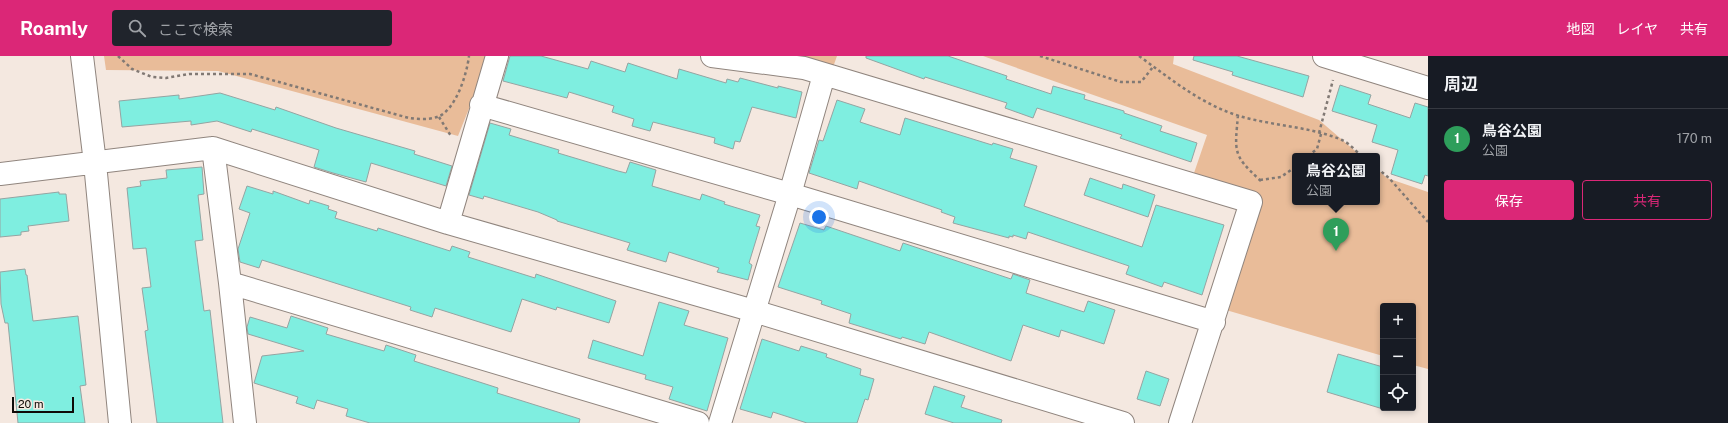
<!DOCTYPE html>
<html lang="ja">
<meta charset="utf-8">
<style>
body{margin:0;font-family:"Public Sans","Noto Sans JP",sans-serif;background:#20242c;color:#f1f3f6}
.controls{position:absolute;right:12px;bottom:12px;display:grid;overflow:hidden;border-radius:4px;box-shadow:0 2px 6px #0003}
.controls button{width:36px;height:36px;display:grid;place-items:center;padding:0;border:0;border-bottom:1px solid #363941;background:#171b24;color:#f1f3f6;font:20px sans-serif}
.scale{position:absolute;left:12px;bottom:10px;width:62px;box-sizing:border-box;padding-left:4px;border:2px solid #0e0b08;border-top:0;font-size:11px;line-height:14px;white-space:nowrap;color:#0e0b08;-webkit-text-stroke:3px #f4e8e0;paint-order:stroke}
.you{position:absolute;left:819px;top:161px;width:14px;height:14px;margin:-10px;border:3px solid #fff;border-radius:50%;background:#1a73e8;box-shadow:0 0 0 6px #1a73e833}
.badge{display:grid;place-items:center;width:26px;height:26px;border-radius:50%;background:#db2777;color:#fff;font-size:13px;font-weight:700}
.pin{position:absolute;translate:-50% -33px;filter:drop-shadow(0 1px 2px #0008)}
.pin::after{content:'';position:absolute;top:21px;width:14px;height:12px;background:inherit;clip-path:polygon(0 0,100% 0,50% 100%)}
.popup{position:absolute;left:1292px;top:97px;width:88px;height:52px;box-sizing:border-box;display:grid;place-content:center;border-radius:4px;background:#171b24;filter:drop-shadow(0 1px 3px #0005);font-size:13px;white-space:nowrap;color:#9ea1a6}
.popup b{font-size:15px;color:#f1f3f6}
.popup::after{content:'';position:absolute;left:50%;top:100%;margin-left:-8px;border:8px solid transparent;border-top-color:#171b24}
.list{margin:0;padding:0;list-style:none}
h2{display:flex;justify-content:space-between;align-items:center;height:52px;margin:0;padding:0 16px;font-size:17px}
h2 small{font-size:13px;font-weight:400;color:#9ea1a6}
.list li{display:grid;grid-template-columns:26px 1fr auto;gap:12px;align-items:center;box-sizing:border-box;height:60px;padding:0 16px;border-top:1px solid #363941}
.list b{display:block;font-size:15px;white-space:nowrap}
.list p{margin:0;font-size:13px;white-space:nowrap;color:#9ea1a6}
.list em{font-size:13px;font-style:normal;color:#9ea1a6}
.actions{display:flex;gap:8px;padding:12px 16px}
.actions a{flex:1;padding:9px 0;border:1px solid #db2777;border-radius:4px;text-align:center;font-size:14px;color:#db2777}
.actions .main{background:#db2777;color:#fff}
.icon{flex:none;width:22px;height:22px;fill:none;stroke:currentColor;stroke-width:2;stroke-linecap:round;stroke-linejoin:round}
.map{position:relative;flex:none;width:1428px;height:367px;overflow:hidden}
header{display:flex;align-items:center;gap:24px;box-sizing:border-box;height:56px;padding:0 20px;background:#db2777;color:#fff}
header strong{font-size:19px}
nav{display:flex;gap:22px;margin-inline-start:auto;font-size:14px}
.search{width:280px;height:36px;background:#20242c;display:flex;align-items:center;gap:10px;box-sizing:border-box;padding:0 14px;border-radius:4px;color:#9ea1a6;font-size:15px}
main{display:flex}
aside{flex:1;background:#171b24}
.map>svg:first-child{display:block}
.green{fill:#e9bc99}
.building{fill:#7feee0;stroke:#95a4a2}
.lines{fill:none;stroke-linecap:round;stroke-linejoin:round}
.minor-casing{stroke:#90857e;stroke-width:24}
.path{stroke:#817974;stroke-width:2.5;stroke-dasharray:3 3;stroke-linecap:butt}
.minor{stroke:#fff;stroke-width:22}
</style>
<header>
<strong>Roamly</strong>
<div class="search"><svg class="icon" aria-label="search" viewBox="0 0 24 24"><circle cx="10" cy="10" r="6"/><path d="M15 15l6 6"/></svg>ここで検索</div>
<nav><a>地図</a><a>レイヤ</a><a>共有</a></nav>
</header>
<main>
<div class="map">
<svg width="1428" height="367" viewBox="0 0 1428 367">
<rect width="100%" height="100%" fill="#f4e8e0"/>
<path class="green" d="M104,0H490L458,80L218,15L106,14Z
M768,0H837L832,14Z
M983,0H1174L1173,8L1319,64L1361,100H1295V146H1377V113L1387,122L1428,136V313L1413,309V250H1383V300L1226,254L1261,140L1194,117L1207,79Z"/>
<path class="building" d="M510,0H541L588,13L591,5L625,16L628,7L677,23L679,13L726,27L727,23L738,26L740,22L778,32V30L802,36L796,62L752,51L740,86L735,85L733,93L714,87L715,82L653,66L650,75L632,70L634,63L612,56L614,50L569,36L567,42L503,25Z
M866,0H948L1007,20L1006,23L1051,38L1053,30L1085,39L1084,43L1124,55V57L1162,70L1160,75L1197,87L1191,106L1120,82L1122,79L1037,52L1033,62L1005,52L1007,47L925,21L924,23L866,2Z
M1194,0H1237L1309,20L1303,41L1232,19L1233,16L1193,4Z
M1340,29L1371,39L1368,48L1410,62L1415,47L1428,51V120L1425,119L1422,128L1391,118L1398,94L1372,86L1377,69L1332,55Z
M220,37L275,54L276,51L336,72L415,95L414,98L452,110L446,130L371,107L366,126L333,117L314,111L319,94L252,73L251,76L217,65L191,69V65L122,71L119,45L179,39V43Z
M837,44L865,53L860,66L900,79L905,62L992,89L993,87L1013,93L1010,102L1037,110L1024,150L1142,191L1156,149L1224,169L1202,239L1164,226L1162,231L1126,218L1129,210L1028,176L1026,183L1013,179V181L1009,180V182L953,167L955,161L941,156L942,154L859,125L857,133L809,117L819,84L823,85Z
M490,67L511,73L509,79L559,94L558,97L618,115L626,117L630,106L656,114L652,130L700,144L702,138L725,146L724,148L760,159L756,170L760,171L749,207L752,209L748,224L717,216L719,212L669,196L666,206L627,194L630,187L557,165V164L538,156L484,140L483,143L469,139Z
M202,111L204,138L198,139L203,184L195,185L204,255L210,254L223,367H157L145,275L148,274L142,232L151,231L146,192L133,193L127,132L141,130L140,125L167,122L166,114Z
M1090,122L1122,133L1123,128L1155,139L1148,161L1084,139Z
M247,130L273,138V135L309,148L310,144L329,150L328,153L337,156L335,162L377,175L378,172L450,195L452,190L470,196L468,201L535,222L536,218L616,245L609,267L557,251L556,254L522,243L511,276L435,252L432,261L410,254L411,251L262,204L259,212L240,206L238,193L250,157L239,153Z
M59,136V138H66L69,165L28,170L29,175L21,176V179L0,181V143Z
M800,167L824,174L826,170L900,195L903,187L1011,223L1013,218L1030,224L1026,237L1084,256L1088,245L1115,254L1104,288L1061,274L1059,281L1023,269L1011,305L929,276L925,288L902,281L901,283L849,267L851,258L821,248L822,245L778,231Z
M25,213L26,219H27L33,265L78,260L86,329L80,330L85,367H18L8,267H5L1,248L0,216Z
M659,246L689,255L684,269L728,282L707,355L669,343L673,331L645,323L646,319L588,302L593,284L643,300Z
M291,260L328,272L326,278L384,295L386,289L416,299L414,305L498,332L497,337L580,363L579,367H370L346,360L348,353L317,344L314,353L296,347L298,341L254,327L262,300L304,295L248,278L247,271L250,261L287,272Z
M762,283L799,295L801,290L827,298L826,301L861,313L860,319L874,323L868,344L865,343L857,367H807L773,356L771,362L740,353Z
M1338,298L1383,311V353L1327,336Z
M1146,315L1169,323L1160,350L1137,343Z
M934,330L965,340L961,351L1002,364L1001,367H954L925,358Z"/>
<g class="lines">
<defs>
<path id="minor" d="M82,0L95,107L120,367
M712,0L804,12L1251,146L1180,367
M1324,0L1428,32
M481,49L790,138L1214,266
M213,92L230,227L245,367
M0,118L213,92L448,167L754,255L1123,367
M448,167L497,0
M230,227L698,367
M720,367L790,138L824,19"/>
</defs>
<use href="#minor" class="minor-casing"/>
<path class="path" d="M118,0L132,13L152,21L166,22L189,18H250L409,62C418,63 428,64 437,61C456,55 467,17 469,0
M1040,0L1121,26H1141L1153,11
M1139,0C1171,23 1198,46 1236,59C1271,70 1309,70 1342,84C1349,87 1356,95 1361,100
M1238,59C1235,95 1232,99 1260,124L1258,127
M439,61L451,80
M1319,77L1333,24
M1308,100L1317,93L1321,78
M1377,112L1389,122L1428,166
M1260,124L1281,121L1295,111"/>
<use href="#minor" class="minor"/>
</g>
</svg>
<div class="controls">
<button>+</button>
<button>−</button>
<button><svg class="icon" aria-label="locate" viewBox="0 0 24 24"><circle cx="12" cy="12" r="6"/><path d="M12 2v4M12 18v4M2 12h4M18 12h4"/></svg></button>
</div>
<div class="scale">20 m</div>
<div class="you"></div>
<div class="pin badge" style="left:1336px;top:195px;background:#2e9e5b">1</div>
<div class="popup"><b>鳥谷公園</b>公園</div>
</div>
<aside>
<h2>周辺<small></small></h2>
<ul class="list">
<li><span class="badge" style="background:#2e9e5b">1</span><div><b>鳥谷公園</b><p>公園</p></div><em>170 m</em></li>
</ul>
<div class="actions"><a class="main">保存</a><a>共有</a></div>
</aside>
</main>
